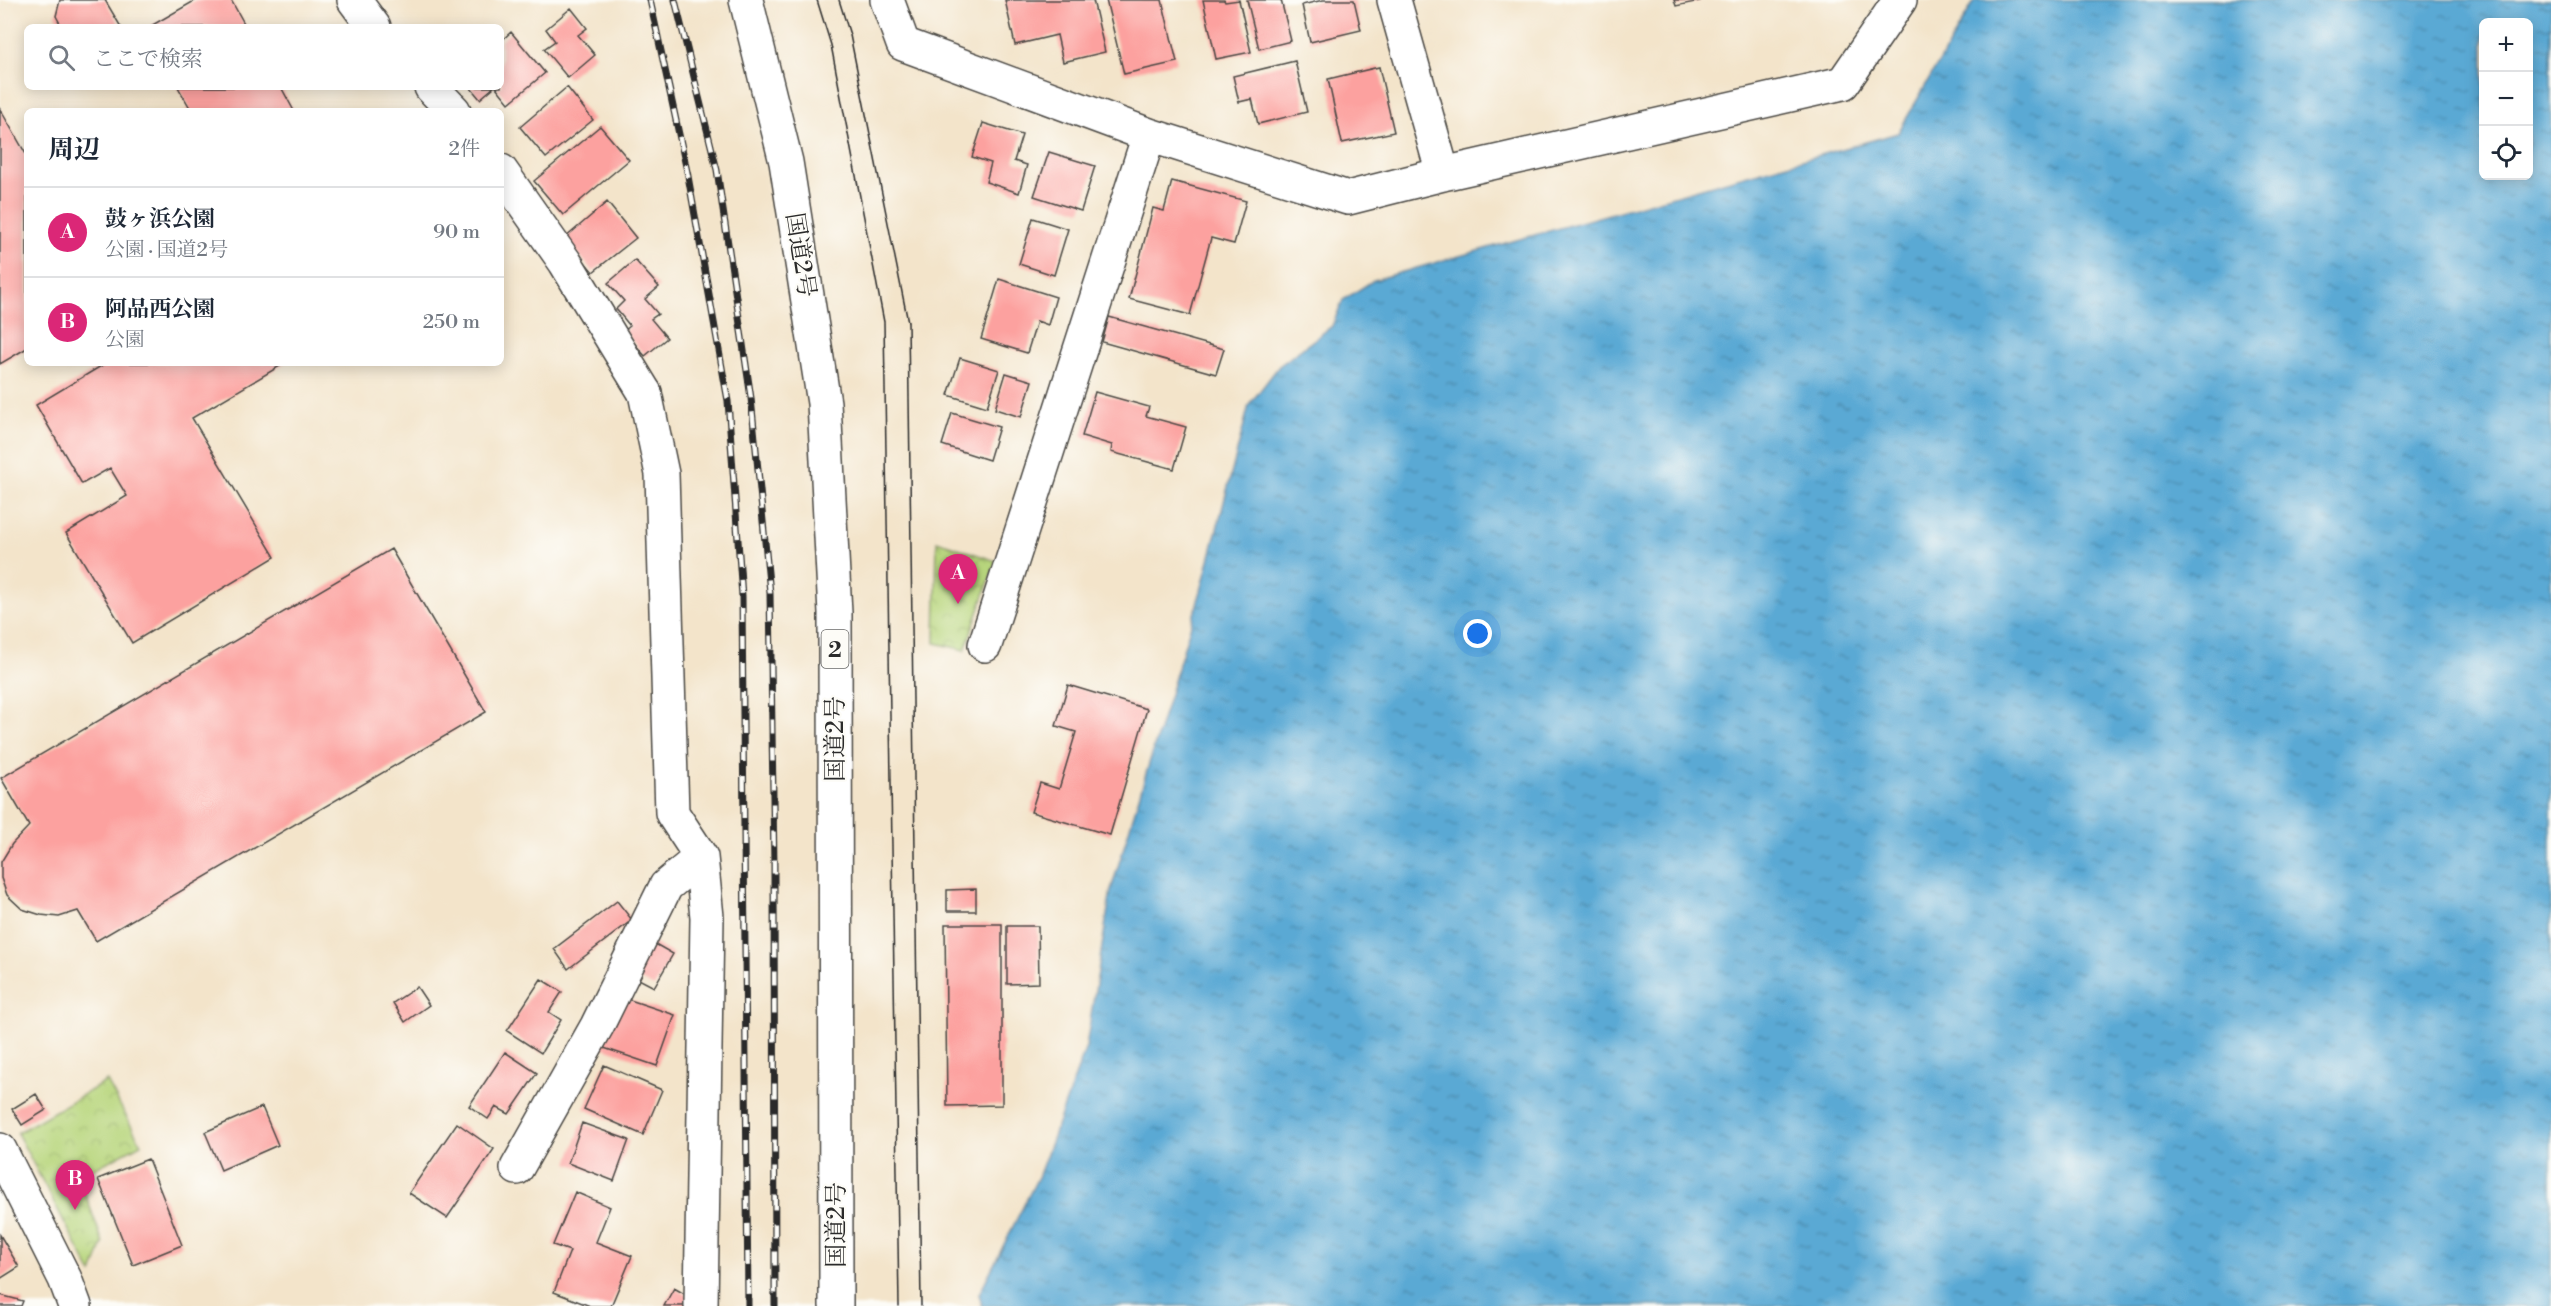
<!DOCTYPE html>
<html lang="ja">
<meta charset="utf-8">
<style>
body{margin:0;font-family:"Libre Bodoni","Noto Serif JP",serif;background:#f6f6f7;color:#1f2937}
.controls{position:absolute;right:18px;top:18px;display:grid;overflow:hidden;border-radius:9px;box-shadow:0 3px 15px #0003}
.controls button{width:54px;height:54px;display:grid;place-items:center;padding:0;border:0;border-bottom:2px solid #e0e1e3;background:#fff;color:#1f2937;font:30px sans-serif}
.you{position:absolute;left:1478px;top:634px;width:21px;height:21px;margin:-15px;border:4px solid #fff;border-radius:50%;background:#1a73e8;box-shadow:0 0 0 9px #1a73e833}
.badge{display:grid;place-items:center;width:39px;height:39px;border-radius:50%;background:#db2777;color:#fff;font-size:20px;font-weight:700}
.pin{position:absolute;translate:-50% -50px;filter:drop-shadow(0 2px 3px #0008)}
.pin::after{content:'';position:absolute;top:32px;width:21px;height:18px;background:inherit;clip-path:polygon(0 0,100% 0,50% 100%)}
.list{margin:0;padding:0;list-style:none}
h2{display:flex;justify-content:space-between;align-items:center;height:78px;margin:0;padding:0 24px;font-size:26px}
h2 small{font-size:20px;font-weight:400;color:#747a83}
.list li{display:grid;grid-template-columns:39px 1fr auto;gap:18px;align-items:center;box-sizing:border-box;height:90px;padding:0 24px;border-top:2px solid #e0e1e3}
.list b{display:block;font-size:22px;white-space:nowrap}
.list p{margin:0;font-size:20px;white-space:nowrap;color:#747a83}
.list em{font-size:20px;font-style:normal;color:#747a83}
.icon{flex:none;width:33px;height:33px;fill:none;stroke:currentColor;stroke-width:2;stroke-linecap:round;stroke-linejoin:round}
.map{position:relative;flex:none;width:2551px;height:1306px;overflow:hidden}
.search{position:absolute;background:#fff;box-shadow:0 3px 15px #0003;left:24px;top:24px;width:480px;height:66px;display:flex;align-items:center;gap:15px;box-sizing:border-box;padding:0 21px;border-radius:9px;color:#747a83;font-size:22px}
.panel{position:absolute;background:#fff;box-shadow:0 3px 15px #0003;left:24px;top:108px;width:480px;height:258px;border-radius:9px}
.map>svg:first-child{display:block}
.park{fill:url(#park-crowns);stroke:#728054;stroke-width:1.5}
.water{fill:url(#water-ripples);stroke:#426a80;stroke-width:1.5;fill-rule:evenodd}
.building{fill:#fca19f}
.lines{fill:none;stroke-linecap:round;stroke-linejoin:round}
.minor-casing{stroke:#494743;stroke-width:36}
.tertiary-casing{stroke:#494743;stroke-width:36}
.trunk-casing{stroke:#494743;stroke-width:36}
.minor{stroke:#fff;stroke-width:33}
.tertiary{stroke:#fff;stroke-width:33}
.trunk{stroke:#fff;stroke-width:33}
.tram{stroke:#2b2b2b;stroke-width:1.5}
.rail-casing{stroke:#2b2b2b;stroke-width:7}
.rail{stroke:#fdfcf7;stroke-width:4.5;stroke-dasharray:14;stroke-linecap:butt}
.labels{text-anchor:middle;stroke-width:4.5;stroke-linejoin:round;paint-order:stroke}
.shield{fill:#fdfcf7;stroke:#6a6a68;stroke-width:1.5}
.shield-label{font-size:22px;font-weight:bold;fill:#2b2b2b}
.street-label{font-size:24px;fill:#2b2b2b;stroke:#fdfcf7}
</style>
<div class="map">
<svg width="2551" height="1306" viewBox="0 0 2551 1306">
<defs>
<pattern id="park-crowns" width="20" height="18" patternUnits="userSpaceOnUse" patternTransform="scale(1.5)"><rect width="20" height="18" fill="#b8d67d"/><path d="M2 6a3 3 0 1 1 6 0M12 15a3 3 0 1 1 6 0" fill="none" stroke="#9eb86c"/></pattern>
<pattern id="water-ripples" width="26" height="14" patternUnits="userSpaceOnUse" patternTransform="scale(1.5)"><rect width="26" height="14" fill="#5aa9d4"/><path d="M2 4q2-2 4 0t4 0M15 11q2-2 4 0t4 0" fill="none" stroke="#4b8aac"/></pattern>
</defs>
<rect width="100%" height="100%" fill="#fdfcf7"/>
<filter id="ink" filterUnits="userSpaceOnUse"><feTurbulence type="fractalNoise" baseFrequency=".0167" numOctaves="2"/><feDisplacementMap in="SourceGraphic" scale="12" xChannelSelector="R" yChannelSelector="G"/><feConvolveMatrix kernelMatrix="1 2 1 2 8 2 1 2 1" color-interpolation-filters="sRGB"/></filter>
<filter id="wash" filterUnits="userSpaceOnUse"><feTurbulence type="fractalNoise" baseFrequency=".008" numOctaves="4" result="noise"/><feDisplacementMap in="SourceGraphic" scale="24" xChannelSelector="R" yChannelSelector="G"/><feGaussianBlur stdDeviation="1.35" result="paint"/><feColorMatrix in="noise" values="0 0 0 0 0 0 0 0 0 0 0 0 0 0 0 0 0 1.4 0 .05"/><feComposite in="paint" operator="in"/></filter>
<g filter="url(#wash)">
<rect width="100%" height="100%" fill="#f3e4ca"/>
<path class="park" d="M937,541L996,561L965,650L935,643Z
M107,1081L141,1144L79,1177L103,1243L92,1274L17,1133Z"/>
<path class="water" d="M1975,0H2551V1306H982L979,1294L1039,1175L1086,1047L1111,890L1201,591L1249,405L1279,366L1332,326L1343,300L1374,280L1898,133ZM2484,22H2528V176H2484Z"/>
<g id="blocks">
<path class="building" d="M60,0H105L121,27H62L56,16Z
M196,0H231L246,27H149Z
M1005,0H1093L1105,52L1063,62L1057,35L1015,45Z
M1106,0H1162L1177,62L1124,74Z
M1203,0H1224L1225,2L1239,0L1251,52L1216,59Z
M1247,0H1281L1291,41L1259,49Z
M1323,0H1354L1361,30L1310,42L1302,5Z
M1674,0H1700V1L1676,6Z
M571,8L587,28L578,35L595,55L568,78L544,49L555,41L546,29Z
M511,32L545,73L509,103L496,87H501V41Z
M1295,61L1307,112L1258,124L1252,99L1239,102L1233,76Z
M1379,67L1394,132L1342,143L1328,79Z
M178,87H281L294,111H184L190,108Z
M470,87H494L480,99Z
M567,87L593,120L546,158L520,127Z
M0,109L27,156V348L0,364Z
M983,123L1022,135L1014,161L1027,165L1019,193L986,182L991,163L972,157Z
M600,126L629,160L563,215L534,181Z
M1049,152L1095,166L1081,211L1034,196Z
M1172,181L1246,201L1234,244L1211,238L1190,315L1129,299L1153,208L1164,211Z
M607,202L636,238L593,272L565,238Z
M1033,218L1068,229L1054,275L1019,264Z
M635,260L659,287L645,299L658,314L651,319L667,338L645,356L624,331L630,326L616,309L624,301L608,283Z
M999,279L1056,297L1048,325L1037,321L1027,353L981,339Z
M1109,317L1224,349L1216,374L1102,342Z
M960,358L999,370L987,407L948,395Z
M106,363H285L192,418L275,557L132,643L66,533L127,496L110,468L82,484L36,405Z
M1006,373L1032,381L1021,417L995,409Z
M1095,392L1149,407L1146,416L1186,427L1174,469L1111,452L1112,445L1082,436Z
M952,413L999,427L989,460L942,445Z
M391,549L486,712L96,941L78,911L59,917L41,915L22,909L7,895L1,878V862L12,844L29,826L1,778Z
M1068,685L1147,709L1110,835L1031,812L1040,783L1059,789L1076,732L1056,726Z
M976,889V911H947V890Z
M617,901L632,920L568,969L554,949Z
M945,924H1002V1105L947,1106Z
M1007,926H1038L1039,983L1007,984Z
M650,941L673,954L654,987L631,975Z
M541,979L562,992L549,1012L561,1020L541,1053L507,1031Z
M417,987L429,1005L405,1022L393,1003Z
M618,996L675,1015L657,1066L601,1047Z
M505,1052L537,1073L509,1114L496,1107L488,1119L469,1106Z
M604,1065L662,1090L643,1135L584,1109Z
M36,1094L46,1110L22,1125L12,1109Z
M262,1107L278,1145L221,1170L205,1132Z
M457,1123L494,1149L447,1218L409,1193Z
M582,1123L629,1140L614,1181L568,1163Z
M148,1159L182,1245L133,1265L98,1179Z
M575,1192L610,1207L596,1242L632,1256L611,1306H590L554,1292L570,1251L553,1245Z
M0,1235L19,1267L0,1279Z
M674,1288L690,1297L685,1306H664Z
M0,1295L23,1301L21,1306H0Z"/>
</g>
</g>
<g filter="url(#ink)">
<use href="#blocks" fill-opacity="0" stroke="#494743" stroke-width="1.5"/>
<g class="lines">
<defs>
<path id="minor" d="M887,0L903,44L1149,135L1348,198L1443,174L1843,83L1900,0
M1394,0L1443,174
M645,393L662,474L672,813L701,857L707,917L701,1306
M985,645L1149,135
M0,1150L65,1279L75,1306
M517,1168L597,1026L666,886L701,857"/>
<path id="tertiary" d="M354,0L374,27
M431,87L454,111
M501,171L565,262L645,393"/>
<path id="trunk" d="M746,0L786,162L824,403L835,613L836,1306"/>
</defs>
<use href="#minor" class="minor-casing"/>
<use href="#tertiary" class="tertiary-casing"/>
<use href="#trunk" class="trunk-casing"/>
<use href="#minor" class="minor"/>
<use href="#tertiary" class="tertiary"/>
<use href="#trunk" class="trunk"/>
<path class="tram" d="M817,0L831,45L884,322L899,1306
M839,0L850,35L908,322L921,1306"/>
<defs>
<path id="rail" d="M650,0L688,176L728,401L742,596L748,1306
M675,0L717,170L751,398L770,593L774,865L775,1306"/>
</defs>
<use href="#rail" class="rail-casing"/>
<use href="#rail" class="rail"/>
</g>
</g>
<g class="labels">
<rect class="shield" x="821.5" y="630" width="27" height="38" rx="4.5"/>
<g class="shield-label">
<text x="835" y="657">2</text>
</g>
<g class="street-label">
<text transform="translate(801 255) rotate(81)" y="8">国道2号</text>
<text transform="translate(835 739) rotate(-90)" y="8">国道2号</text>
<text transform="translate(836 1225) rotate(-90)" y="8">国道2号</text>
</g>
</g>
</svg>
<div class="controls">
<button>+</button>
<button>−</button>
<button><svg class="icon" aria-label="locate" viewBox="0 0 24 24"><circle cx="12" cy="12" r="6"/><path d="M12 2v4M12 18v4M2 12h4M18 12h4"/></svg></button>
</div>
<div class="you"></div>
<div class="pin badge" style="left:958px;top:604px">A</div>
<div class="pin badge" style="left:75px;top:1210px">B</div>
<div class="search"><svg class="icon" aria-label="search" viewBox="0 0 24 24"><circle cx="10" cy="10" r="6"/><path d="M15 15l6 6"/></svg>ここで検索</div>
<section class="panel">
<h2>周辺<small>2件</small></h2>
<ul class="list">
<li><span class="badge">A</span><div><b>鼓ヶ浜公園</b><p>公園 · 国道2号</p></div><em>90 m</em></li>
<li><span class="badge">B</span><div><b>阿品西公園</b><p>公園</p></div><em>250 m</em></li>
</ul>
</section>
</div>
